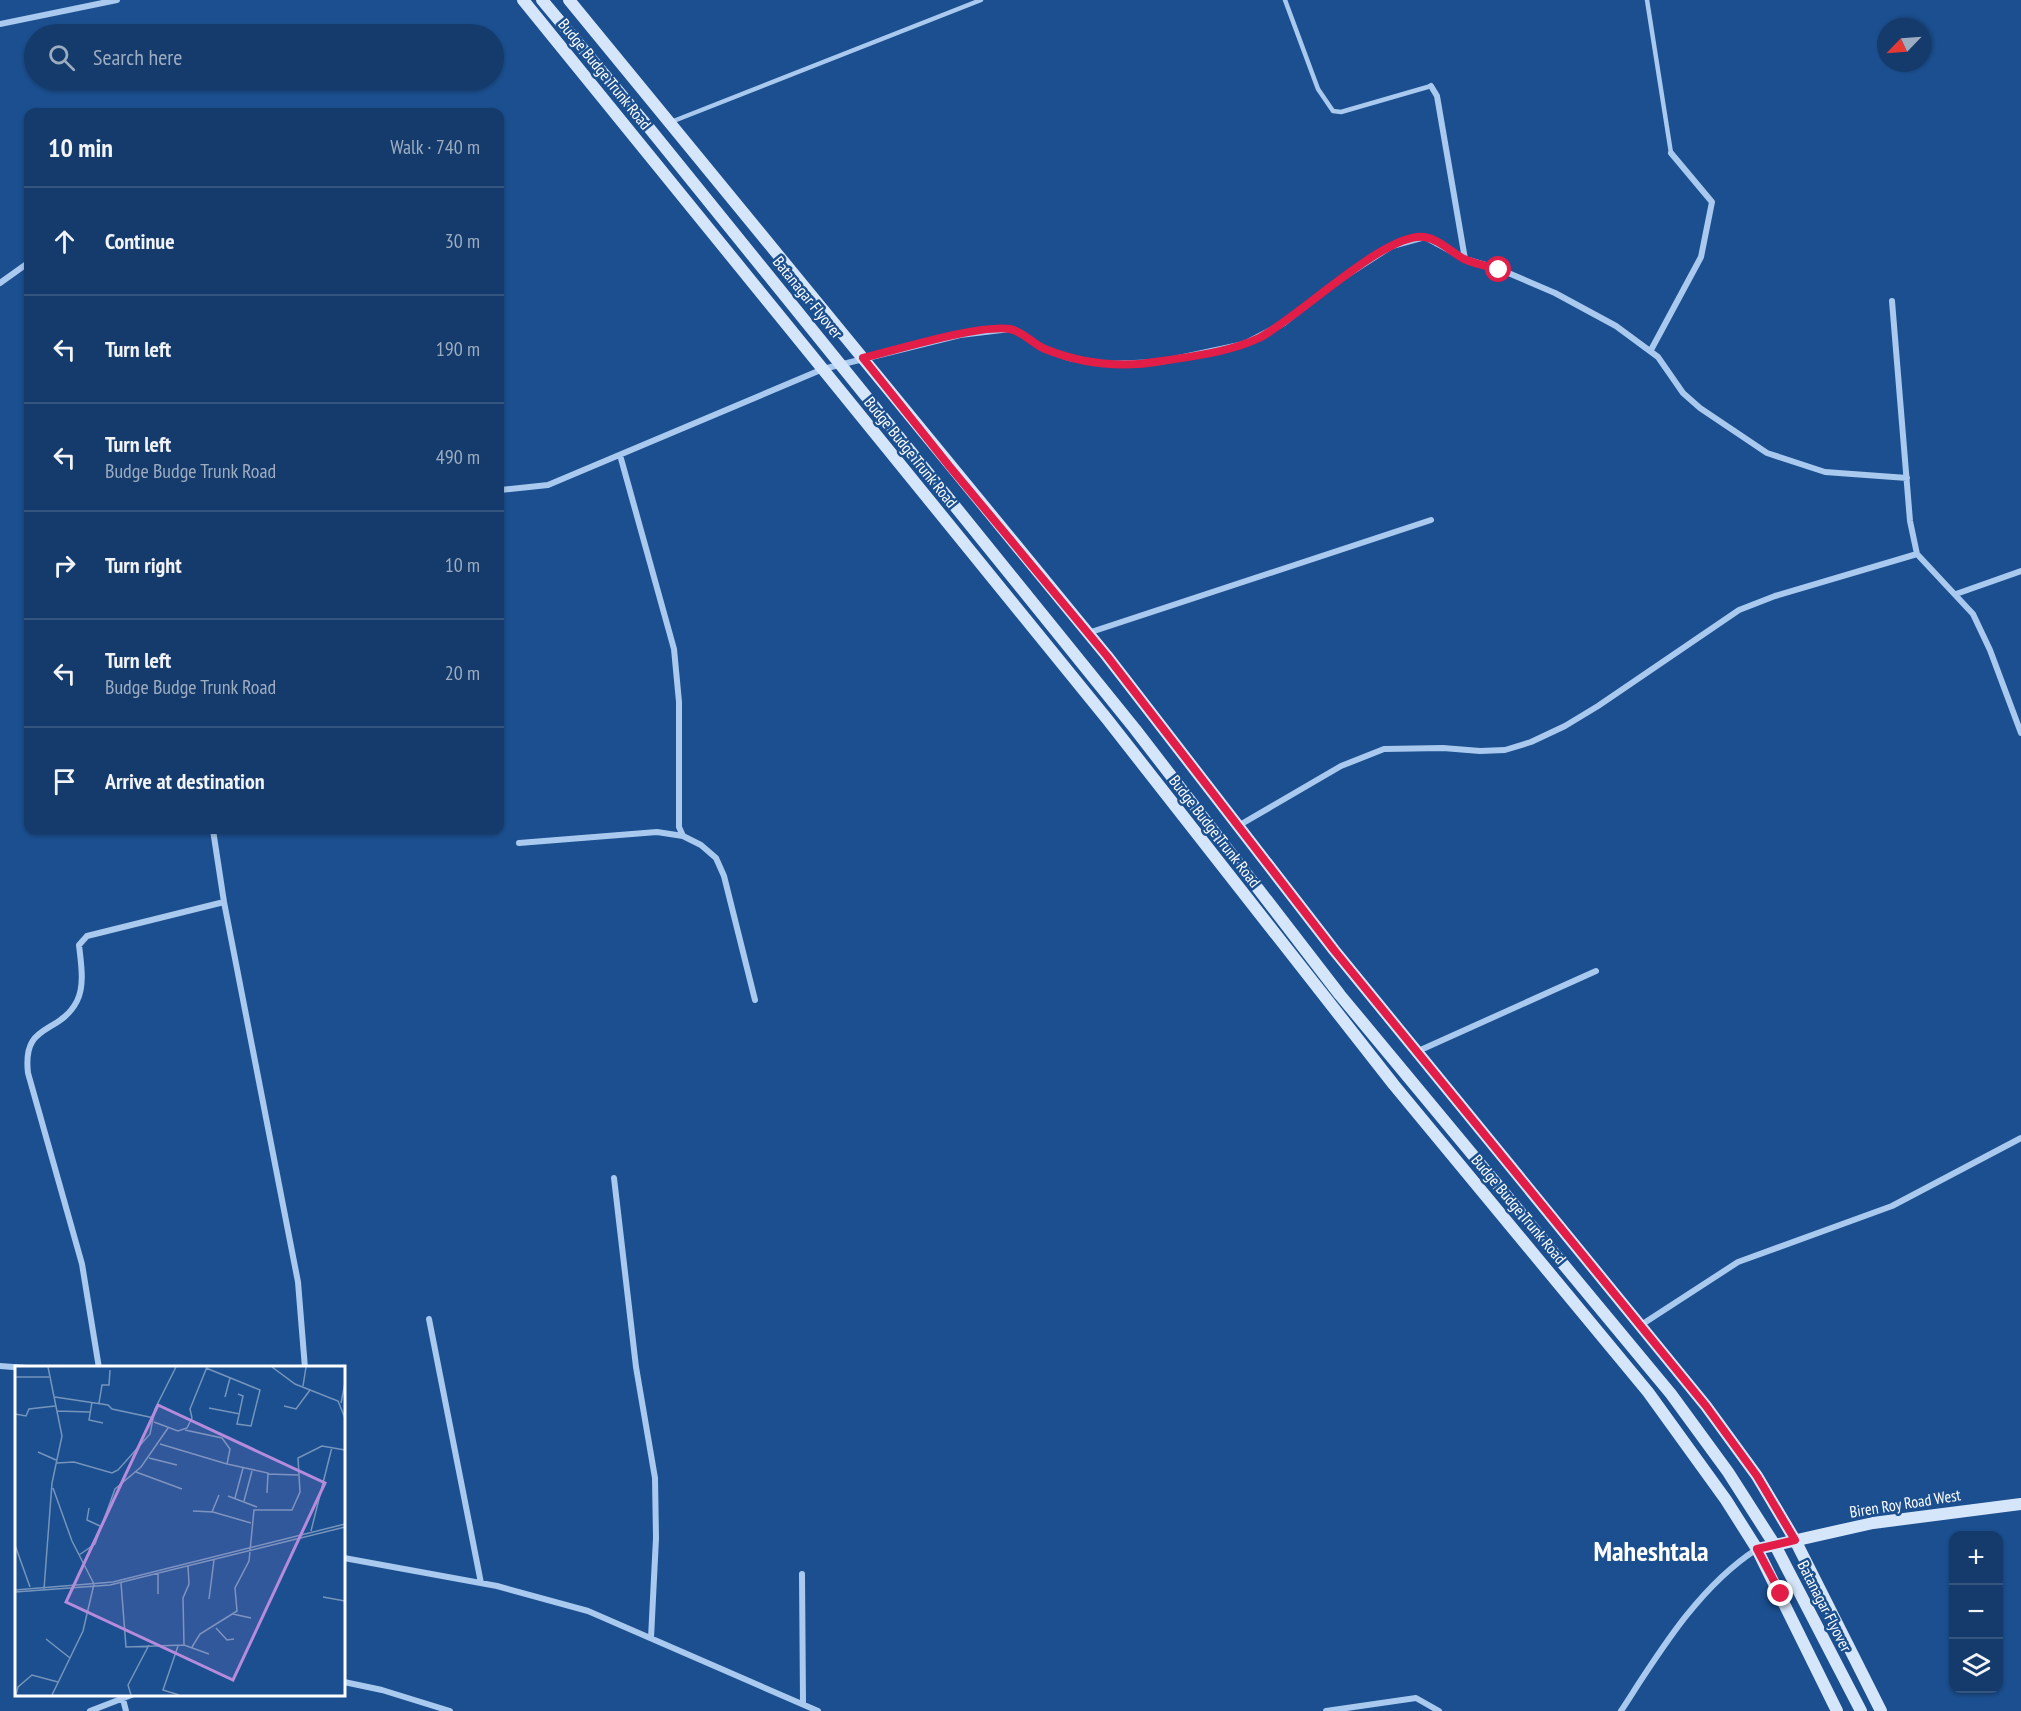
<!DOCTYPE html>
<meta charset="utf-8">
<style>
body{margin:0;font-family:"PT Sans Narrow",sans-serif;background:#1d4271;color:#f1f3f6}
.controls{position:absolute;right:18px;bottom:18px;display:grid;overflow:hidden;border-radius:12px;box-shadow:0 2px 4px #0004}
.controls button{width:54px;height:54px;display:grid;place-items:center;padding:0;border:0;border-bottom:2px solid #33557e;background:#143b6b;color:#f1f3f6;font:30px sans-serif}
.compass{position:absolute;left:1877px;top:18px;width:54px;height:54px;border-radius:50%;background:#143b6b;box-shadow:0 2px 4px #0004;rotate:245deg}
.stop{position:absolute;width:18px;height:18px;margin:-14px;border:4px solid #e11d48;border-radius:50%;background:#fff}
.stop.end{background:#e11d48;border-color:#fff;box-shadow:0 2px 6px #0008}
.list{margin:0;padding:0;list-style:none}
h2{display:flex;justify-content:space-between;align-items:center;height:78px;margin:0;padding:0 24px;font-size:26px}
h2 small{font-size:20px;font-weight:400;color:#9dadc1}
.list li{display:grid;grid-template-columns:39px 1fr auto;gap:18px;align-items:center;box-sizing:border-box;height:108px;padding:0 24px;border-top:2px solid #33557e}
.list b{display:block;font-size:22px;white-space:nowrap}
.list p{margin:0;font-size:20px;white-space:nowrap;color:#9dadc1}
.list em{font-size:20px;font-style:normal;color:#9dadc1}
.icon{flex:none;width:33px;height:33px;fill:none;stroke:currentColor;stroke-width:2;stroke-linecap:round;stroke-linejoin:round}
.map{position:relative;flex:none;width:2021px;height:1711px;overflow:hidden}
.search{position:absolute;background:#143b6b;box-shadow:0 2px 4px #0004;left:24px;top:24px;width:480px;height:66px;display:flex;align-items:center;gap:15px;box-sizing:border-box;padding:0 21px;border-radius:33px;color:#9dadc1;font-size:22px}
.panel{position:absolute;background:#143b6b;box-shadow:0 2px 4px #0004;left:24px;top:108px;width:480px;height:726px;border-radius:12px}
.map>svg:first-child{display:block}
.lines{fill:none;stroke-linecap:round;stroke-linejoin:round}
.lane{stroke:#a9c9ee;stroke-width:4.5}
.street{stroke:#a9c9ee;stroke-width:6}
.secondary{stroke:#d6e6fa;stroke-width:12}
.route{stroke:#e11d48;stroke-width:8}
.labels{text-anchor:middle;stroke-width:5;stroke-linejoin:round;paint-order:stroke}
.street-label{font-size:16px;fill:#fff;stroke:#1b4f8f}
.town-label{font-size:28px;font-weight:bold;fill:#fff;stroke:#1b4f8f}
.inset-road{fill:none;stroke:#7695bc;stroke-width:1.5}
.view{fill:#b68bdc;fill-opacity:0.15;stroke:#b68bdc;stroke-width:3}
.inset-edge{fill:none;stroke:#fff;stroke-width:3}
</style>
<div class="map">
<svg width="2021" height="1711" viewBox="0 0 2021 1711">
<rect width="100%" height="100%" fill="#1b4f8f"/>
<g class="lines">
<path class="lane" d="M1285,0L1318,89L1333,111L1341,112L1431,86
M1647,0L1671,153
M671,122L981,0"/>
<path class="street" d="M0,24L117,0
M1431,86L1437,96L1465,259
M0,283L28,263
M1892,301L1910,521L1917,554L1973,614L1990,650L2021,733
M1651,350L1701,257L1712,202L1671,153
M620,455L674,649L679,702V827L683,836L701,845L716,858L724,876L755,1000
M500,490L548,485L823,369L960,335L1010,329L1021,333L1042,348L1069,358L1108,364L1160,362L1244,344L1284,323L1333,284L1392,246L1425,237L1465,259L1499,269L1555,293L1616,326L1658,357L1683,393L1700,408L1767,453L1825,472L1907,478
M1956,594L2021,571
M1088,633L1431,520
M1238,826L1341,766L1384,749L1443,748L1480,751L1505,750L1531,742L1565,726L1598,706L1739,610L1775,596L1917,554
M519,843L657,832L683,836
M224,902L298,1282L305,1368
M1416,1052L1596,971
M614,1178L636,1367L655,1478L656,1538L651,1638
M429,1319L481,1583
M1641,1325L1738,1262L1892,1206L2021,1138
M0,1366L27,1368
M99,1368L82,1264L28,1073C22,1021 59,1036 77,1001C85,985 81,963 79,945L87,936L224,902L213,830
M344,1558L497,1586L588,1611L818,1711
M802,1574L803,1703
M344,1682L382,1690L450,1711
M123,1699L126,1711
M90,1711L134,1694
M1326,1711L1416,1698L1439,1711
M1621,1711C1658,1654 1698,1587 1757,1549"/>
<path class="secondary" d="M523,0L1107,719L1394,1085L1648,1392L1726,1500L1757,1549L1837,1711
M542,0L650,129L1135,729L1340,995L1671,1394L1728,1472L1776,1547L1861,1711
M569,0L1107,656L1334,950L1706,1406L1757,1476L1795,1540L1881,1711
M1757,1549L1873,1523L2021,1504"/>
</g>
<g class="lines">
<path class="route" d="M1499,270C1488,266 1475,264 1464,259C1451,252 1439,239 1424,237C1385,232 1297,319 1259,338C1230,352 1193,356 1162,361C1123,368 1082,364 1045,349C1033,344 1024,332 1010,329C980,324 896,350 863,358L950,467L1107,656L1334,950L1706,1406L1757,1476L1795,1540L1757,1549L1781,1594"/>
</g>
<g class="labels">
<g class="street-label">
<text transform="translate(605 74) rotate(51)" y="6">Budge Budge Trunk Road</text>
<text transform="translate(808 297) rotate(51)" y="6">Batanagar Flyover</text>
<text transform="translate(911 452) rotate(51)" y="6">Budge Budge Trunk Road</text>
<text transform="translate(1215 831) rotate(52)" y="6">Budge Budge Trunk Road</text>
<text transform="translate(1519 1209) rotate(50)" y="6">Budge Budge Trunk Road</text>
<text transform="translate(1905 1503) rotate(-9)" y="6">Biren Roy Road West</text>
<text transform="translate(1825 1606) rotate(63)" y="6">Batanagar Flyover</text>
</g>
<g class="town-label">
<text x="1651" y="1561">Maheshtala</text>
</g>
</g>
<g transform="translate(15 1366)">
<rect width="330" height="330" fill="#1b4f8f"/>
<path class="inset-road" d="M257,1L280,18L323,35L330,52M191,2L245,24L236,60L222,58L228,30L223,28M0,11H34M288,20L291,1M40,31L93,39L97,43L139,52M210,31L215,12M77,36L74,54L88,57M84,37L87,19H94L95,4M326,37L330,17M269,40L281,43L295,24M194,42L225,48M42,45L75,46M0,48L11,50L14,43L40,40M139,56L163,65L172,62L177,52L175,43L192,1M170,64L207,72L215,83L212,98L253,107L252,127M145,78L212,98M23,86L41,94M134,92L162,99M42,97L59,96L97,107L103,104L135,68L140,43L161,1M121,106L167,123M253,108L283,109M38,122L57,175L79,218M213,130L242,141M220,132L228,102M229,135L237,105M74,142L72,154L85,160M178,145L198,146L236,157M197,146L204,129M296,165L317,81M0,179L15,221M64,189L80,178L100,123L126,101L153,62M106,217L111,281L169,279L194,288M29,223L37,117L47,70L33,1M0,224L98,216L330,158M0,226L95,219L330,161M143,228V207M308,231L330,235M194,233L199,194M218,248L236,252M201,262L212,274L219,273M31,273L55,292M169,279L168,232L174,218L173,200M163,280L148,324L164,329M177,281L185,268L222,245L220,222L234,195L239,144H277L285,126L283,92L307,80L330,84M1,329L3,321L17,309L43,316M37,329L68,265L79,218M116,329L113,319L134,279"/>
<path class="view" d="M143,39L310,117L218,314L51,236Z"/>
<rect width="330" height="330" class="inset-edge"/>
</g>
</svg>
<div class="controls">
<button>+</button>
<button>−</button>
<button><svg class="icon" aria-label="layers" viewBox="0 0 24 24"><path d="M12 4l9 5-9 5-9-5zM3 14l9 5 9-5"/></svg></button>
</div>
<svg class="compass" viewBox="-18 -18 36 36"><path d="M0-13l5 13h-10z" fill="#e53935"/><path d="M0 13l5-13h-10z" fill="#9dadc1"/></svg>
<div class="stop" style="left:1499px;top:270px"></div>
<div class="stop end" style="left:1781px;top:1594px"></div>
<div class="search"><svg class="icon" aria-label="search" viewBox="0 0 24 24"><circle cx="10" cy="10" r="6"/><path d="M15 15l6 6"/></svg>Search here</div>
<section class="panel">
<h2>10 min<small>Walk · 740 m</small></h2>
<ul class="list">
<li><svg class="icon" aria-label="ahead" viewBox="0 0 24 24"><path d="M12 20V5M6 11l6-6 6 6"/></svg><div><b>Continue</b></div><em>30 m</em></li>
<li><svg class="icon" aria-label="left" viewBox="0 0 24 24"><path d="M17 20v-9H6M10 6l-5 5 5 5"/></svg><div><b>Turn left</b></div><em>190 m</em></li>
<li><svg class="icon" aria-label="left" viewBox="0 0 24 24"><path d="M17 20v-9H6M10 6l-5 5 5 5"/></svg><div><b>Turn left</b><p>Budge Budge Trunk Road</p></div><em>490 m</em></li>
<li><svg class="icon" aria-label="right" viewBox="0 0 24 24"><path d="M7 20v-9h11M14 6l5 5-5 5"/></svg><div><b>Turn right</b></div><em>10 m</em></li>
<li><svg class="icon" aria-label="left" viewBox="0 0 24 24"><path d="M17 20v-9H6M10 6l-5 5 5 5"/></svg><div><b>Turn left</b><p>Budge Budge Trunk Road</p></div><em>20 m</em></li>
<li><svg class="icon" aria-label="arrive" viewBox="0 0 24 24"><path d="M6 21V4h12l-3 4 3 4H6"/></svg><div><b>Arrive at destination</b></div></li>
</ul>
</section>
</div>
